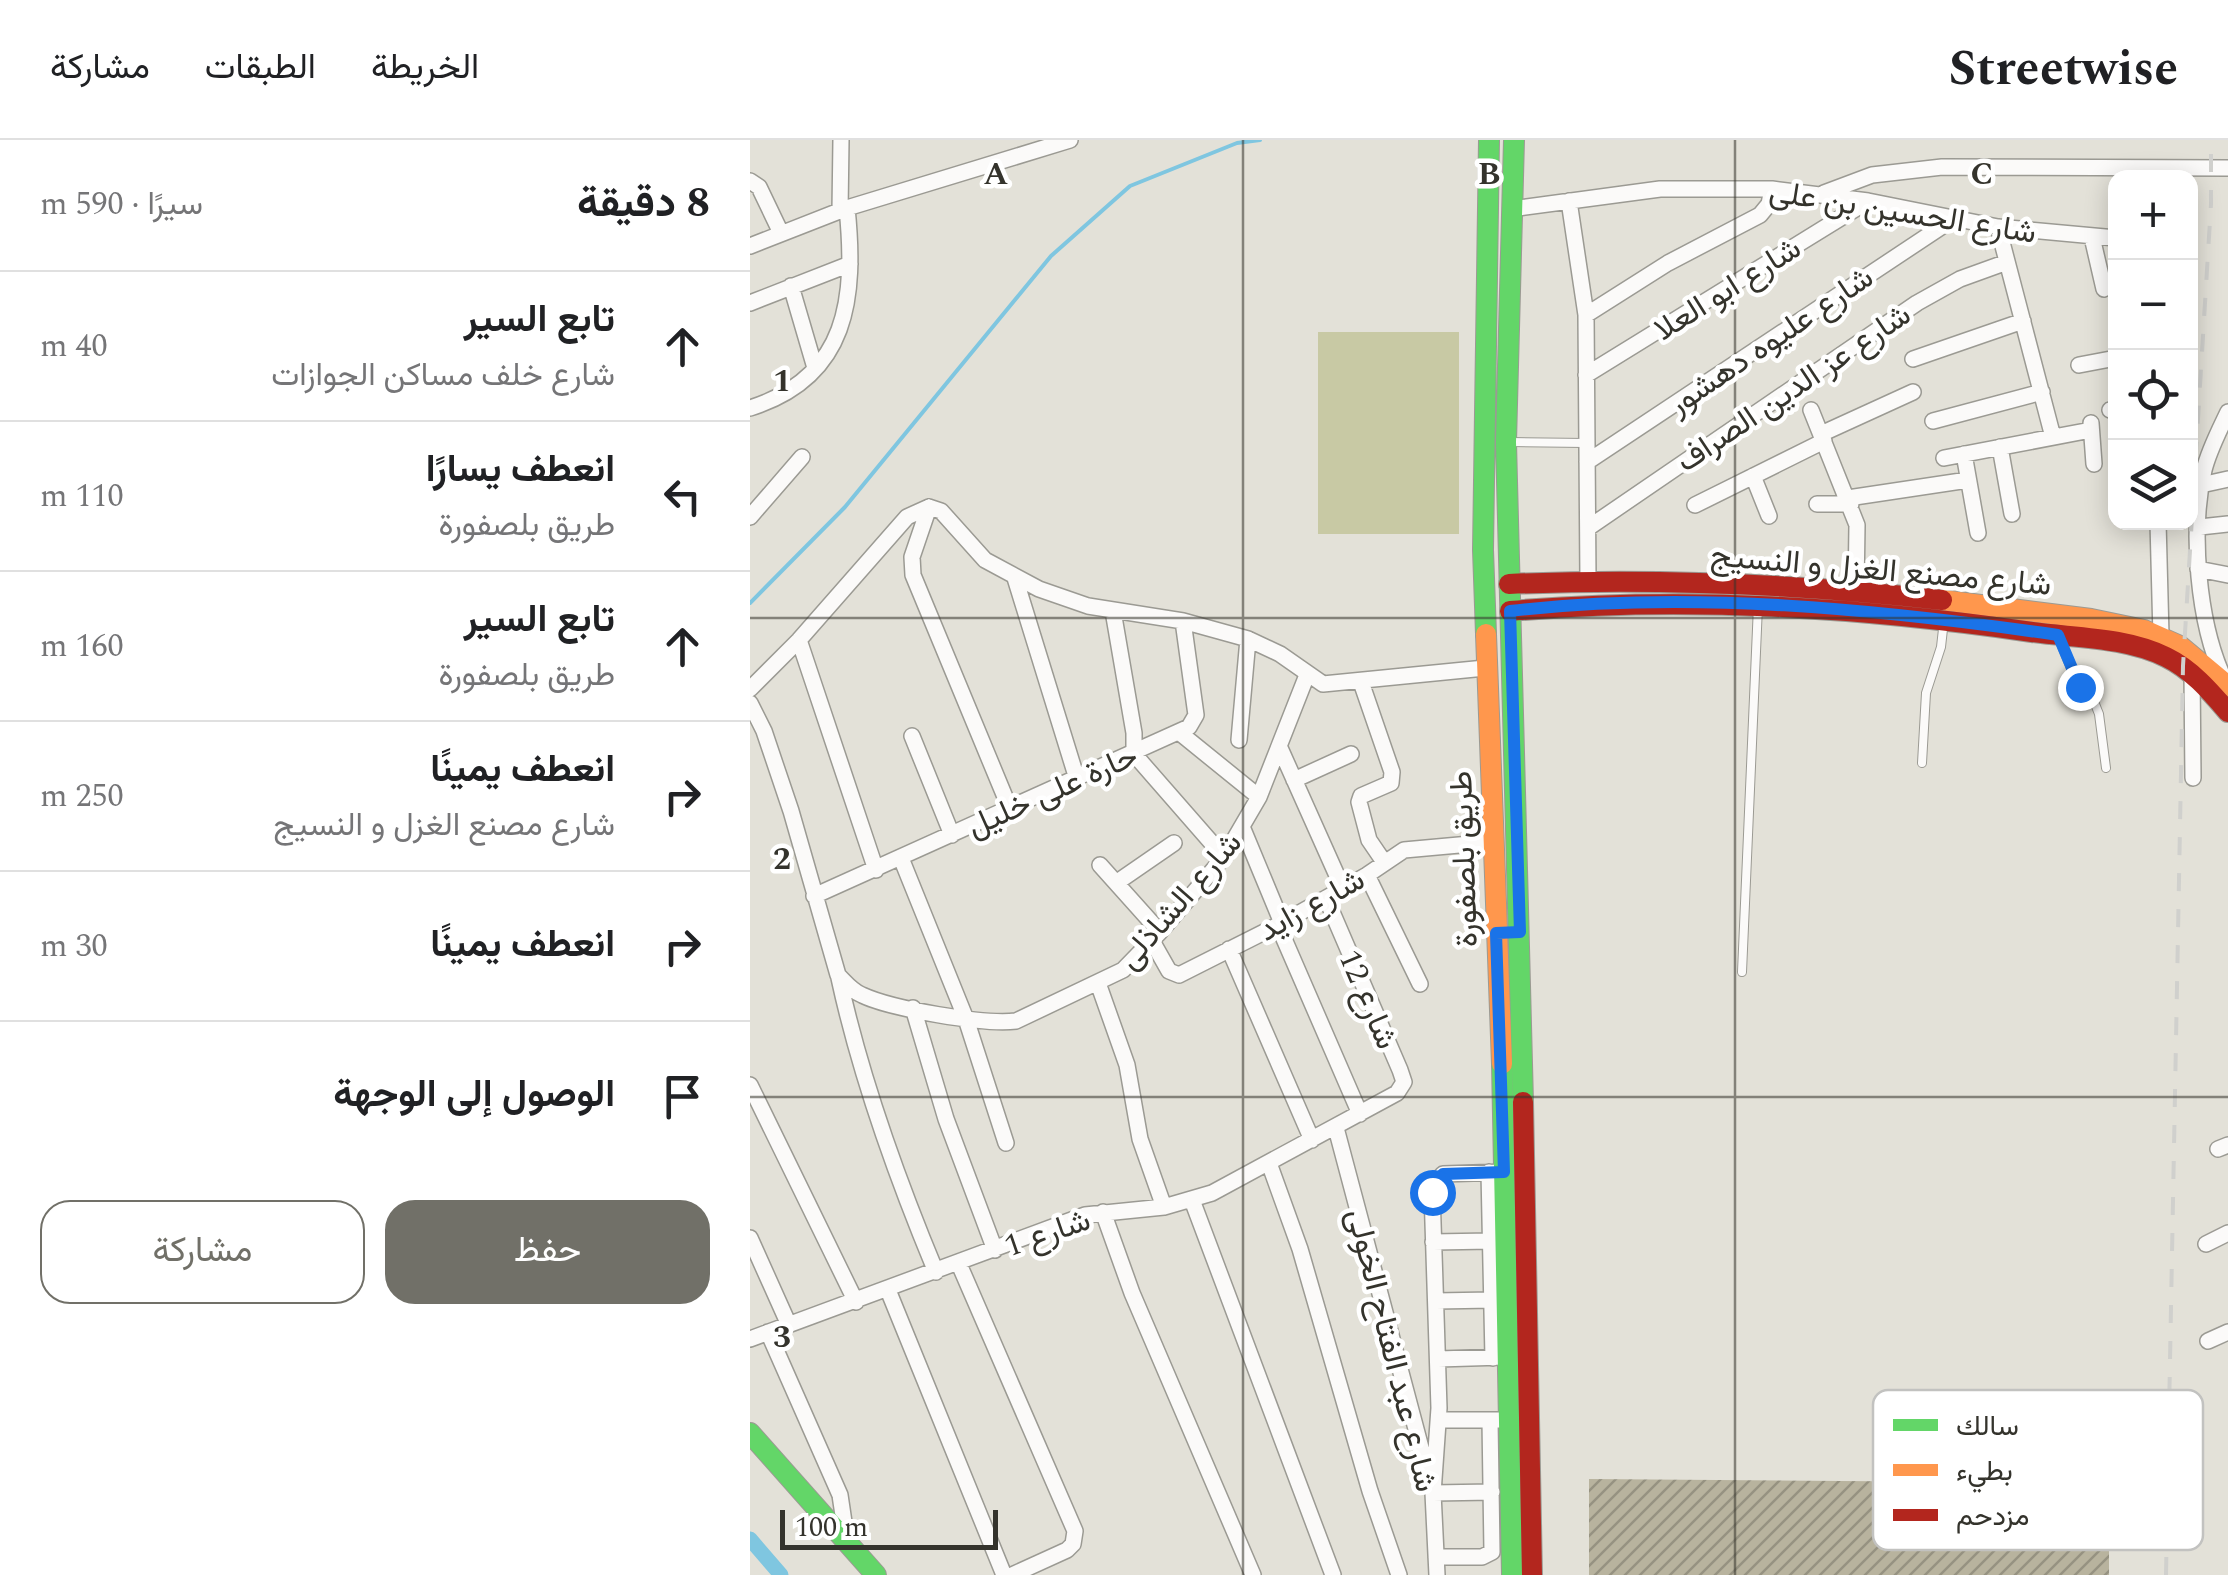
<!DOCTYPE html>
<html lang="ar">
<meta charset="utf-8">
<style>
body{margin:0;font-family:Spectral,Vazirmatn,serif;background:#f6f6f6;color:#202124;direction:rtl}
.controls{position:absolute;right:30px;top:30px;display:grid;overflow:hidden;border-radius:20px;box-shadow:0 5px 25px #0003}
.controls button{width:90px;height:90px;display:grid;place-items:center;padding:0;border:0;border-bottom:2px solid #e0e0e0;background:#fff;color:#202124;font:50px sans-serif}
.scale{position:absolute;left:30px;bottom:25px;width:218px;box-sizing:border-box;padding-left:10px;border:5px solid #34332c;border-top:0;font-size:28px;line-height:35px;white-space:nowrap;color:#34332c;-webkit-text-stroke:8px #fff;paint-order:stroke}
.stop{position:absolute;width:30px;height:30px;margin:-22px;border:8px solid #1a73e8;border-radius:50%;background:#fff}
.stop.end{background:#1a73e8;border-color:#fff;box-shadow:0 2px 10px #0008}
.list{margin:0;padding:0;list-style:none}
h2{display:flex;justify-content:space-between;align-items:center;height:130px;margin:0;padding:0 40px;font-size:42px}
h2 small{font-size:32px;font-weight:400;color:#757577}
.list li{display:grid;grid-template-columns:65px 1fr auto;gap:30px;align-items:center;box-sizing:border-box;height:150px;padding:0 40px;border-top:2px solid #e0e0e0}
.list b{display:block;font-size:38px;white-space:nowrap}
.list p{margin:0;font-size:32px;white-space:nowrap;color:#757577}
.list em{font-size:32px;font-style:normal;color:#757577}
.actions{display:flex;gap:20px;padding:30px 40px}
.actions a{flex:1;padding:22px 0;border:2px solid #717068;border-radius:30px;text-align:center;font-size:35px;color:#717068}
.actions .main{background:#717068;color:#fff}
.icon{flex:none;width:55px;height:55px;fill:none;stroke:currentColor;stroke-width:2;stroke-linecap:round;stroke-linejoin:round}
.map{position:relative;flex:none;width:1478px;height:1435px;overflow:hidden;direction:ltr}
header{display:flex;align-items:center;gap:60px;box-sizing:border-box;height:140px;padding:0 50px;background:#fff;border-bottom:2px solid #e0e0e0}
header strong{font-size:48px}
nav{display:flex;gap:55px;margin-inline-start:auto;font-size:35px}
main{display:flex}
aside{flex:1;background:#fff}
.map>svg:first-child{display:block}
.pitch{fill:#c8c9a4}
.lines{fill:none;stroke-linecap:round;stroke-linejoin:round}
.stream{stroke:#7fc6e0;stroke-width:4}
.canal{stroke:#7fc6e0;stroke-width:15}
.building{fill:url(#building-hatch)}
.lane-casing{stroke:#9b9a93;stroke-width:10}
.street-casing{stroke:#9b9a93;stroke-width:18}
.fast-casing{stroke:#9b9a93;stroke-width:22}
.slow-casing{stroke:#9b9a93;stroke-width:22}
.jam-casing{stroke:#9b9a93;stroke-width:22}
.lane{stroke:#fbfaf9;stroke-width:8}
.street{stroke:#fbfaf9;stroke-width:15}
.fast{stroke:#63d668;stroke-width:20}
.slow{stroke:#ff974d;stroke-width:20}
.jam{stroke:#b3261e;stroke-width:20}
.rail{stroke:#d0d0cd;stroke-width:4;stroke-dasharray:18 18;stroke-linecap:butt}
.route{stroke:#1a73e8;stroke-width:12}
.grid{fill:none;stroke:#34332c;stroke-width:2.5;stroke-opacity:0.55}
.labels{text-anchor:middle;stroke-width:9;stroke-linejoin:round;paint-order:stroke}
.street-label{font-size:32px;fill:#34332c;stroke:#fff}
.key{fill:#fff;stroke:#c2c2c0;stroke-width:2.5}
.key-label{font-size:28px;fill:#34332c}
.grid-label{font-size:32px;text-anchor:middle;font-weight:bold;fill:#34332c;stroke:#fff;stroke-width:9;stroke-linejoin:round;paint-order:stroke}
</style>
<header>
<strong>Streetwise</strong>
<nav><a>الخريطة</a><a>الطبقات</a><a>مشاركة</a></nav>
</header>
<main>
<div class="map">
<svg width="1478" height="1435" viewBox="0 0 1478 1435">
<defs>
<pattern id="building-hatch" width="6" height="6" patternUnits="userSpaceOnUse" patternTransform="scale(2.5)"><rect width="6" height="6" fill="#b8b39e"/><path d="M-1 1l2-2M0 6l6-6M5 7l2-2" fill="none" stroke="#969281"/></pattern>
</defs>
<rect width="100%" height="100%" fill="#e3e1d8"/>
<path class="pitch" d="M568,192H709V394H568Z"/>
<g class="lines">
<path class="stream" d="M0,463L95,367L301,116L380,46L487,3L510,0"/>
<path class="canal" d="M0,1399L31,1435"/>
</g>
<path class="building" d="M839,1339L1359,1343V1435H839Z"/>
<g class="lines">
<defs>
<path id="lane" d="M761,302L836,303
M1309,499L1325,538L1343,559L1349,574L1356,628
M1172,623L1176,553L1191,507L1194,480
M992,832L1008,466"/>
<path id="street" d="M0,41L9,47L31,93
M1074,53L1122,35L1192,27L1478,28
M819,61L836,175L838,441
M761,69L910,49H1022L1118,61L1248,87L1366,98
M90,71L91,0
M1248,87L1303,297
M1342,97L1354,149
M0,106L97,68L320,0
M41,146L65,228
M0,163L100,124
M836,175L918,123L1010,75L1019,64L1022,49
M1163,219L1273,181
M1329,225L1366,218
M836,235L1118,61
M0,268C99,237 106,157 97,68
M1061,270L1107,385L1106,452
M1360,270L1366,269
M1183,281L1292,252
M1341,283L1344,324
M1071,294L1163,252
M1250,307L1262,374
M1214,314L1228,393
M1194,318L1341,290
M837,322L1203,79
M1003,336L1019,376
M1451,345L1478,339
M1098,358L1218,340
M1067,364H1101
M945,365L1074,301
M179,367L191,371L235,420L289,449L338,466L433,481L498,499L530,514L573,544L735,528
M179,367L162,417L163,435L260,669
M0,377L52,317
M1408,382L1411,496
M1450,387L1478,384
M838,388L1167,163L1210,139L1257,122
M1448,429L1478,435
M265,438L327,639
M363,471L384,593V614L474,717
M49,500L126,730
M1442,533L1443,638
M1474,539C1448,483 1440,391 1454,330C1459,310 1469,291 1478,272
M611,542L642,632L641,643L611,656L609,662L619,700L634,722
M0,549L49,500L157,377L179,367
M0,563L14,591L41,671L88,835C96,843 102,851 112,855C142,869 234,885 266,881L373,830L410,792L474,717L509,657L557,535
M430,593L509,657
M162,596L202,695
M489,600L498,499
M530,608L593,749
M544,640L601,614
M493,689L532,783
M151,718L216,879L256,1003
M350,725L410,792
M617,735L670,844
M366,743L424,703
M64,756L439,587L446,575L433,481
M528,785L610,974
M402,801L419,831L429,835L528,785L617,735L654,710L742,702
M479,809L562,1000
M89,838C111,939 146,1036 186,1132
M348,843L377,925L390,999L414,1067
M163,868L196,979L245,1110
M0,945L106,1162
M586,988L683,1353L687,1435
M1468,1009L1478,1005
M519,1023L550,1109L620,1351L649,1435
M739,1032L743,1218
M442,1060L583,1435
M353,1072L382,1153L503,1435
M0,1098L39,1185
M683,1102L741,1101
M1456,1104L1478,1093
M209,1124L325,1391L323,1404L317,1410L262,1435
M138,1150L254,1435
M686,1161L742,1160
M18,1192L90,1355L94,1382L92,1396
M0,1199L335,1075L414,1067L462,1053L647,953L654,942L650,930L576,758
M1458,1201L1478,1192
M688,1219L753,1217
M689,1280H750
M742,1352L683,1353L689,1268L682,1052L683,1045L693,1034L753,1032
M686,1417H732L742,1412L740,1280"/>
<path id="fast" d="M764,0L756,302L773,962
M736,494L733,410L739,0
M752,924L762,1435
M0,1293L126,1435"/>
<path id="slow" d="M1192,460L1341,479L1394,490L1430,506L1478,546
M736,494L752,924"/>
<path id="jam" d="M759,444C904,438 1048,444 1192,460
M760,471C936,456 1108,467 1282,492C1326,498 1375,497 1416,517C1441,529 1460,551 1478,572
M773,962L782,1435"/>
</defs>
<use href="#lane" class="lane-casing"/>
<use href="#street" class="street-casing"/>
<use href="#fast" class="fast-casing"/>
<use href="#slow" class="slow-casing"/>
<use href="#jam" class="jam-casing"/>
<use href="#lane" class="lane"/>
<use href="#street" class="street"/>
<use href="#fast" class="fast"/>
<use href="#slow" class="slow"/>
<use href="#jam" class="jam"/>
<path class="rail" d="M1416,1435L1433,526L1461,64V0"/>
</g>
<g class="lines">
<path class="route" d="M682,1052L683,1045L693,1034L754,1032L746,793L770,792L760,471C941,450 1128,469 1308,495L1330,547"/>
</g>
<path class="grid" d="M493,0V1435M985,0V1435M0,478H1478M0,957H1478"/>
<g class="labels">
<g class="street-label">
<text transform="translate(1153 71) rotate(9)" y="11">شارع الحسين بن على</text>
<text transform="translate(977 148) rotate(-32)" y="11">شارع ابو العلا</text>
<text transform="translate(1020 200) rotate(-34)" y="11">شارع عليوه دهشور</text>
<text transform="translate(1043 247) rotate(-34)" y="11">شارع عز الدين الصراف</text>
<text transform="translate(1131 429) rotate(5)" y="11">شارع مصنع الغزل و النسيج</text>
<text transform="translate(302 650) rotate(-24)" y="11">حارة على خليل</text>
<text transform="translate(713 719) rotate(-92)" y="11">طريق بلصفورة</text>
<text transform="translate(429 760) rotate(-49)" y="11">شارع الشاذلى</text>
<text transform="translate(561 764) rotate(-29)" y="11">شارع زايد</text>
<text transform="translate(619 859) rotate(67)" y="11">شارع 12</text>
<text transform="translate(297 1092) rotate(-19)" y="11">شارع 1</text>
<text transform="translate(643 1210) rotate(76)" y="11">شارع عبد الفتاح الخولى</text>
</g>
</g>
<rect x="1123" y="1250" width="330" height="160" rx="15" class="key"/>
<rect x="1143" y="1279" width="45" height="12" fill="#63d668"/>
<rect x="1143" y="1324" width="45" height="12" fill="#ff974d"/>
<rect x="1143" y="1369" width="45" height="12" fill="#b3261e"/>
<g class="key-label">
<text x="1206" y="1295">سالك</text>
<text x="1206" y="1340">بطيء</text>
<text x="1206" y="1385">مزدحم</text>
</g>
<g class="grid-label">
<text x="246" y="44">A</text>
<text x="739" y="44">B</text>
<text x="1232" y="44">C</text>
<text x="32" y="251">1</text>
<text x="32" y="729">2</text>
<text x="32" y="1207">3</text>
</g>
</svg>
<div class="controls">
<button>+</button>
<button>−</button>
<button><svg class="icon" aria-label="locate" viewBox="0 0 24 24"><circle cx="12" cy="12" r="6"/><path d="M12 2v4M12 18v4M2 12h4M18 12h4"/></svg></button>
<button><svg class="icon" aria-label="layers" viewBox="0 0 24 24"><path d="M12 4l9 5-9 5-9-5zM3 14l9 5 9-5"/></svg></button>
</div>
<div class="scale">100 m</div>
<div class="stop" style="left:682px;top:1052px"></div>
<div class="stop end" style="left:1330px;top:547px"></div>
</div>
<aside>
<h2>8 دقيقة<small>سيرًا · 590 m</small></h2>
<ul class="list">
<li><svg class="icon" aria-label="ahead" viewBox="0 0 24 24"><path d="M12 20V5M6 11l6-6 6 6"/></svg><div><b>تابع السير</b><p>شارع خلف مساكن الجوازات</p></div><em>40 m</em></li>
<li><svg class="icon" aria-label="left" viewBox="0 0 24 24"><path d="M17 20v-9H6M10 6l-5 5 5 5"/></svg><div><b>انعطف يسارًا</b><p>طريق بلصفورة</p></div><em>110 m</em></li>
<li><svg class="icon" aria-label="ahead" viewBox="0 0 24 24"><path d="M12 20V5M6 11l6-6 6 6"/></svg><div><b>تابع السير</b><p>طريق بلصفورة</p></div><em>160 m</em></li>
<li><svg class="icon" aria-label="right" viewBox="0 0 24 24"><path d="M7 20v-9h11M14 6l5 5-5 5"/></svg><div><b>انعطف يمينًا</b><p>شارع مصنع الغزل و النسيج</p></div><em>250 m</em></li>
<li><svg class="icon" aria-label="right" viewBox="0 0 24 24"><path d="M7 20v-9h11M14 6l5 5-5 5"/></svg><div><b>انعطف يمينًا</b></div><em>30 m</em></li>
<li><svg class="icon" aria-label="arrive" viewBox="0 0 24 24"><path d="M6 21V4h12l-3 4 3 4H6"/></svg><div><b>الوصول إلى الوجهة</b></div></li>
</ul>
<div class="actions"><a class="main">حفظ</a><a>مشاركة</a></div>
</aside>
</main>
